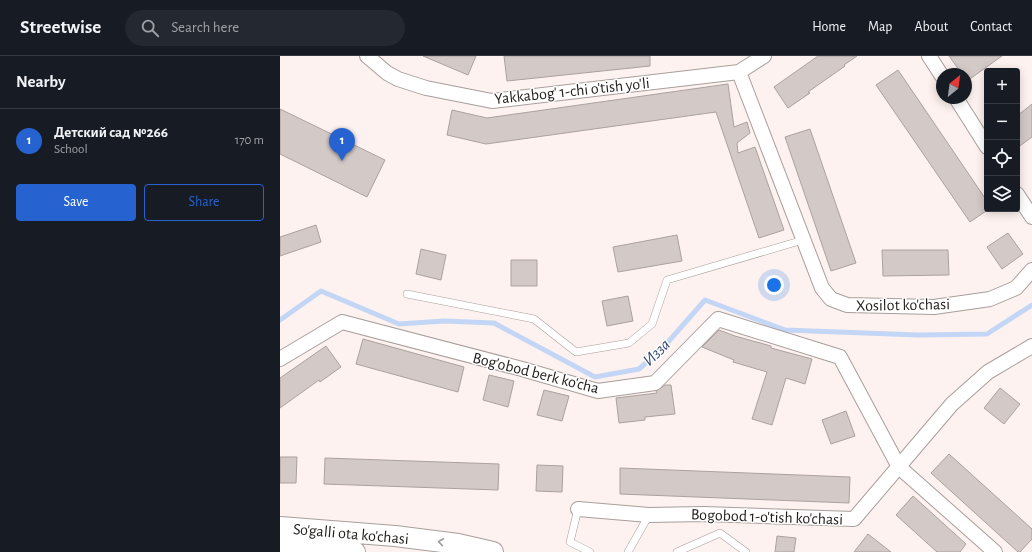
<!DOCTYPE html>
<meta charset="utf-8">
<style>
body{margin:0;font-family:"Alegreya Sans",sans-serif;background:#242831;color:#f1f3f6}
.controls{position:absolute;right:12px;top:12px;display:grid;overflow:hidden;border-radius:4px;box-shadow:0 2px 10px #0003}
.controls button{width:36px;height:36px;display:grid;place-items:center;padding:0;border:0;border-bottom:1px solid #363941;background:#171b24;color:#f1f3f6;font:20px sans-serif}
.compass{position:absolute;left:656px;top:12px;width:36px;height:36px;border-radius:50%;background:#171b24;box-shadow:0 2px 10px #0003;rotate:29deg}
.you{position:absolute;left:494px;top:229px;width:14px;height:14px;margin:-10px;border:3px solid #fff;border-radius:50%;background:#1a73e8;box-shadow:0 0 0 6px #1a73e833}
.badge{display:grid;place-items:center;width:26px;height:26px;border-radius:50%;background:#2663d0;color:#fff;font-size:13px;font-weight:700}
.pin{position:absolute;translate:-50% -33px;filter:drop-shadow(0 1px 2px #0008)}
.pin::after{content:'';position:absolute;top:21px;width:14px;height:12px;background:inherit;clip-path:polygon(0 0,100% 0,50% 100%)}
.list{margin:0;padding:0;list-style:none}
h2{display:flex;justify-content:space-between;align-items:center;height:52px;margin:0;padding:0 16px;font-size:17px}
h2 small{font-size:13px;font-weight:400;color:#9ea1a6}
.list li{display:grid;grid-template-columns:26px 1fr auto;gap:12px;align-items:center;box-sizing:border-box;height:64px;padding:0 16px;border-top:1px solid #363941}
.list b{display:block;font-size:15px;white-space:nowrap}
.list p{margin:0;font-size:13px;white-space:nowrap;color:#9ea1a6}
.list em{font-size:13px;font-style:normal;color:#9ea1a6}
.actions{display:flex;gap:8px;padding:12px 16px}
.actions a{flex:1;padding:9px 0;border:1px solid #2663d0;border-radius:4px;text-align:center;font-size:14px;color:#2663d0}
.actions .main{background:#2663d0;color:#fff}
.icon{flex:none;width:22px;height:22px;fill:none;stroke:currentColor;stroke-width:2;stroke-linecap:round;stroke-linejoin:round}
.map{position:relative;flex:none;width:752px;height:496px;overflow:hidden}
header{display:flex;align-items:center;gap:24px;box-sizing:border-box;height:56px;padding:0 20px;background:#171b24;border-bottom:1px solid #363941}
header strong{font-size:19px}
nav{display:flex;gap:22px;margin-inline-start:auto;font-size:14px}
.search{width:280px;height:36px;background:#242831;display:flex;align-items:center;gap:10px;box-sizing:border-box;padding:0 14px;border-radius:22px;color:#9ea1a6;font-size:15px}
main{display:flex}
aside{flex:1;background:#171b24}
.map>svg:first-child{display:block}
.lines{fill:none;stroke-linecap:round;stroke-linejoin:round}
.stream{stroke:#c4d6f5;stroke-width:5}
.building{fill:#d3c9c6;stroke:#aba19e}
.service-casing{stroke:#a89e9b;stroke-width:8}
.minor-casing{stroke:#a89e9b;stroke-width:16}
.secondary-casing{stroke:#a89e9b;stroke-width:22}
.service{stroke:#fff;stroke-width:7}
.minor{stroke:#fff;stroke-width:14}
.secondary{stroke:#fff;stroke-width:20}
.oneway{stroke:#9a9998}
.labels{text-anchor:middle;stroke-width:3;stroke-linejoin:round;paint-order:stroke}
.street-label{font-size:16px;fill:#1f1c1a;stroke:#fff}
.water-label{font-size:17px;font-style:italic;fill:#2f4771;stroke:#fff}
</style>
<header>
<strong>Streetwise</strong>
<div class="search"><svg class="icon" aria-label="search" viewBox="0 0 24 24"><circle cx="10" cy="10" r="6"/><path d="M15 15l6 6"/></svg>Search here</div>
<nav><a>Home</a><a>Map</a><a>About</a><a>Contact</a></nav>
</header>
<main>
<aside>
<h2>Nearby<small></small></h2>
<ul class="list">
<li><span class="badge">1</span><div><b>Детский сад №266</b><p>School</p></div><em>170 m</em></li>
</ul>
<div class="actions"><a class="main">Save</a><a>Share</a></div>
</aside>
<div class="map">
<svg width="752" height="496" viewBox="0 0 752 496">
<rect width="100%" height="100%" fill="#fdf2ef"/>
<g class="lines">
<path class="stream" d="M0,264L41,235L119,268L164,265L214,267L315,321L359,313L381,294L425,244L505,274L638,279L707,278L752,249"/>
</g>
<path class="building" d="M143,0H196L188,19Z
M224,0H370V10L227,25Z
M538,0H577L564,9L565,10L528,36L530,37L508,52L494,31Z
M669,0H722L687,25L686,18H682Z
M618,14L707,145V153H709L690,166L596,29Z
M448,28L454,71L467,66L470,77L457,87L458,97L475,91L504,174L479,182L436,56L206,88L167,79L172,54L207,62Z
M752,48V81L737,92V60Z
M0,53L105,104L87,141L0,98Z
M530,73L576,207L551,215L505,81Z
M36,169L41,186L0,200V181Z
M728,177L743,198L722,213L707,191Z
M397,179L402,205L338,216L333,191Z
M141,193L166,199L161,224L136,218Z
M602,194H668L669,219L603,220Z
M231,204H257V230H231Z
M348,240L353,265L327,270L322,245Z
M439,274L455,280L491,290V292L532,303L525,328L506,322L492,369L472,363L487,316L453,306L454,304L422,291Z
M83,283L184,311L178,336L76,308Z
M46,290L61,311L40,326L39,324L0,352V322Z
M209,319L234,325L228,351L203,344Z
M385,329H391L395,358L365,361V364L339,367L336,342L377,337L376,335Z
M720,332L740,348L724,368L704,352Z
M264,334L289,340L282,365L257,359Z
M566,355L575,380L551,388L542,364Z
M669,398L752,473V483L740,496H738L651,417Z
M0,401H17L16,427H0Z
M45,402L219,408L218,434L44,428Z
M257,409L283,410L282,436L256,435Z
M340,412L570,421L569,447L340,438Z
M633,440L686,488L680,496H657L616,459Z
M588,478L611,496H574Z
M497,480L516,482L514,496H495Z"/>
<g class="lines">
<defs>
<path id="service" d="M127,238L254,263L296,296L349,287L372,268L387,224L523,184
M298,453L290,486L310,496
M348,496L369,459
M397,496L440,477L466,496"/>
<path id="minor" d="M87,0L107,17L118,23L146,32L212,45L459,16L484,0
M649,0L662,20
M459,16L542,232L551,243L567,249L654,251L710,243L736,232L752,214
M676,42L707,91
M737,138L752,161
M0,303L62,266L242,313L318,335L375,327L438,263L560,301L619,411L715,496
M298,453L369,459L424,458L574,463L672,348L708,316L752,290"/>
<path id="secondary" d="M0,471L115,480L178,488L213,496
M0,491L75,496"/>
</defs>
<use href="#service" class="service-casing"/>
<use href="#minor" class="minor-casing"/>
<use href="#secondary" class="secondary-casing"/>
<use href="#service" class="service"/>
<use href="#minor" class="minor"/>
<use href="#secondary" class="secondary"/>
</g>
<defs><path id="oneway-chevron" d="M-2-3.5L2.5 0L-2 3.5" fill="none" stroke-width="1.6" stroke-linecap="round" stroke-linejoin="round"/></defs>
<use class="oneway" href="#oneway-chevron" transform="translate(161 486) rotate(-172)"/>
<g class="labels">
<g class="street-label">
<text transform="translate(292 34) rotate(-6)" y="6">Yakkabog' 1-chi o'tish yo'li</text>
<text transform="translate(623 248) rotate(-1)" y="6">Xosilot ko'chasi</text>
<text transform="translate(256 316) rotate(14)" y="6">Bog'obod berk ko'cha</text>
<text transform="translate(487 460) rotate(2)" y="6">Bogobod 1-o'tish ko'chasi</text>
<text transform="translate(71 477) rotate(5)" y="6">So'galli ota ko'chasi</text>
</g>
<g class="water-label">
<text transform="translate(376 296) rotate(-44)" y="6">Изза</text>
</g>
</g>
</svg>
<div class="controls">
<button>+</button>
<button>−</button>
<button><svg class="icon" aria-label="locate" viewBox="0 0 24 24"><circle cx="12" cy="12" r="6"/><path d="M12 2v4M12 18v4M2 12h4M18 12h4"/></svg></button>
<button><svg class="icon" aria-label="layers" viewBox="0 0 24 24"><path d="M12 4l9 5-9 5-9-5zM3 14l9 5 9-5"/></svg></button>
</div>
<svg class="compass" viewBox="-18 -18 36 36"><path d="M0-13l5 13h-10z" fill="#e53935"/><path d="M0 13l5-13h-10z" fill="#9ea1a6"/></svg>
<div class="you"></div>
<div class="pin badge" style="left:62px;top:105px">1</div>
</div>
</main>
